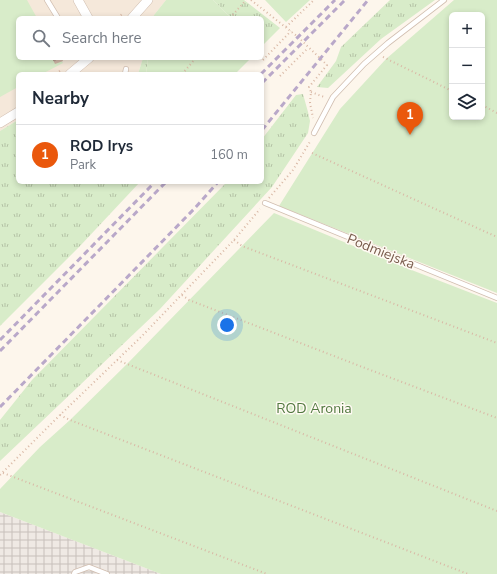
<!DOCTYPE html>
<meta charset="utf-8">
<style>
body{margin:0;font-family:"Nunito Sans",sans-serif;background:#f6f6f7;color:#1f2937}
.controls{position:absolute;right:12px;top:12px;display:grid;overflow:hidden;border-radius:6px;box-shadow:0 2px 6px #0003}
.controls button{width:36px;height:36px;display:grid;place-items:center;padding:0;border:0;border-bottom:1px solid #e0e1e3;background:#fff;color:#1f2937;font:20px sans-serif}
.you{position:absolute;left:227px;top:325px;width:14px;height:14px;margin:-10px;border:3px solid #fff;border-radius:50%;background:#1a73e8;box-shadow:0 0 0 6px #1a73e833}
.badge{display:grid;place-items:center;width:26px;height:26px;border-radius:50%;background:#ea580c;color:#fff;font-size:13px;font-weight:700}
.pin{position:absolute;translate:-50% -33px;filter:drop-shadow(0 1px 2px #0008)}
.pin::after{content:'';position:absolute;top:21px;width:14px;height:12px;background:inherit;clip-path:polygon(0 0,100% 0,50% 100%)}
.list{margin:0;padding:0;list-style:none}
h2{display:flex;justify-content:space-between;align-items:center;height:52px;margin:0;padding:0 16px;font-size:17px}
h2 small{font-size:13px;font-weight:400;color:#747a83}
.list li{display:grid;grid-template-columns:26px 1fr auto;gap:12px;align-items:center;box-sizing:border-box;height:60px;padding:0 16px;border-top:1px solid #e0e1e3}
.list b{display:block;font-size:15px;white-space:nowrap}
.list p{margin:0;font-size:13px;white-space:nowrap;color:#747a83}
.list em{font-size:13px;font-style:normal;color:#747a83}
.icon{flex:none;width:22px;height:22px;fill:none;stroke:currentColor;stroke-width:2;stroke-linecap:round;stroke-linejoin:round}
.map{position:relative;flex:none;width:497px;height:574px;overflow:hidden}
.search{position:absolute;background:#fff;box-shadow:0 2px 6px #0003;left:16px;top:16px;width:248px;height:44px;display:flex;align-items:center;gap:10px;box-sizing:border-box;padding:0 14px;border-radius:6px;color:#747a83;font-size:15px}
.panel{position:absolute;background:#fff;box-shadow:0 2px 6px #0003;left:16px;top:72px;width:248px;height:112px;border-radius:6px}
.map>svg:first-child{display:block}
.residential{fill:#f5e8da}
.industrial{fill:url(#industrial-grid)}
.grass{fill:url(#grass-tufts)}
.garden{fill:#d8ecc9;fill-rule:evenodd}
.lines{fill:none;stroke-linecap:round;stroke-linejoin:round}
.service-casing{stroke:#d1beb0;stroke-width:6}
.minor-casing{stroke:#d1beb0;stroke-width:10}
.path{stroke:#d9b8a5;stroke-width:2;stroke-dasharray:1 3;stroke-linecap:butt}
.service{stroke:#fff;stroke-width:4.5}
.minor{stroke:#fff;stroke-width:9}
.rail{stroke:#b9a8c9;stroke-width:3;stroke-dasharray:6 4;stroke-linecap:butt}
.wall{fill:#d1b7a8}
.building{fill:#f3d5c3;stroke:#aa9588}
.labels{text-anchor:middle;stroke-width:3;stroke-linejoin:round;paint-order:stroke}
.street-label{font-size:14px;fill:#7a5c4d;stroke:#fffaf3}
.park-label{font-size:14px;fill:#537a41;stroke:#fffaf3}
</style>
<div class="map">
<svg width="497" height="574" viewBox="0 0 497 574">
<defs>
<pattern id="industrial-grid" width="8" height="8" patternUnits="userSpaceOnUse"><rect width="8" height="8" fill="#efe9e4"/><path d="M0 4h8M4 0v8" fill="none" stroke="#c7c0bb"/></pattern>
<pattern id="grass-tufts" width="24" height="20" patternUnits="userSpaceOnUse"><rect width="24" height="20" fill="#d8ecc9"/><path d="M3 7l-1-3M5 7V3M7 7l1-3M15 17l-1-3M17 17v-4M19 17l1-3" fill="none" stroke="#b4c2a5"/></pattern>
</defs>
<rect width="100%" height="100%" fill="#fdf6ec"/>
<path class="residential" d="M0,0H166L154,15L153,18H18V58H143L138,74H18V120L0,131Z"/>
<path class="industrial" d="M0,512L161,574H0Z"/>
<path class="grass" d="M213,0H244L280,28L262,46V18H231Z
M390,0H435L381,39L328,88L317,87L336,61L341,47Z
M143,58H148L146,74H138Z
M303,94L308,112L310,121L308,133L272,187L160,309L0,461V420L32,380L227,182H262V139L296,95Z
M18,120V182H140L80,246L0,326V131Z"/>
<path class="garden" d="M0,0H27L37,18H18V58H60L63,63L42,74H18V87L0,97Z
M166,0H213L231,18H153L154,15Z
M265,0H310L286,22Z
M454,0H497V293L279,206L340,109L386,59ZM452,15H482V117H452Z
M148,58H251L235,74H146Z
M274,213L409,269L497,303V574H161L0,512V489L40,447L70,420L127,364Z"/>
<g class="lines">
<defs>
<path id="service" d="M47,0L58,18
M125,74L126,69
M314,133L333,97L364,64L388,43L444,0
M265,203L497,298
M74,574L75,572L89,567L107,574"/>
<path id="minor" d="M78,0L88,18
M132,18L148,0
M70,74L89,58
M0,123L18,112"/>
</defs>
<use href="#service" class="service-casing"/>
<use href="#minor" class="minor-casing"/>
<path class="path" d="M251,0L298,37L327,65L309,87L311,92L310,103L313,118
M118,18L123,13
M230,18L246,0
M286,27L314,0
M383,57L452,91
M263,60L291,31
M56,74L61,70
M182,74L196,58
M280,76L308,48
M311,92L324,97
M482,105L497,113
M312,153L497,237
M269,198L293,170L311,140
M234,240L242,246L497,343
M182,295L189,300L365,368L497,418
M117,360L497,511
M60,415L70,420L468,574
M3,473L267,574
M0,475L60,415L142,336L234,240L260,209"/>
<use href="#service" class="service"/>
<use href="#minor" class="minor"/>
<path class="rail" d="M261,74L335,0
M262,83L345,0
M262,130L368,0
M0,340L155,182
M0,351L166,182
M0,407L194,209L218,182"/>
</g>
<path class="wall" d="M52,58H62L63,61L55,64Z"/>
<path class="building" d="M52,58H59L54,61Z"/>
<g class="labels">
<g class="street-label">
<text transform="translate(381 251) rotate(22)" y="5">Podmiejska</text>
</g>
<g class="park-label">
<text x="314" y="413">ROD Aronia</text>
</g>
</g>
</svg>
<div class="controls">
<button>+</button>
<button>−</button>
<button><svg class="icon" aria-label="layers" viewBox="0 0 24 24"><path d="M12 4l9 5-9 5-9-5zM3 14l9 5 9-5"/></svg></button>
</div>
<div class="you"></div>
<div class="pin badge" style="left:410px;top:135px">1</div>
<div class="search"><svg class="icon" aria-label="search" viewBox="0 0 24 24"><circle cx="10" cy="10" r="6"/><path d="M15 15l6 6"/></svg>Search here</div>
<section class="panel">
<h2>Nearby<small></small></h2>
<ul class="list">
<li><span class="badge">1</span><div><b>ROD Irys</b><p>Park</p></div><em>160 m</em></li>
</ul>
</section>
</div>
